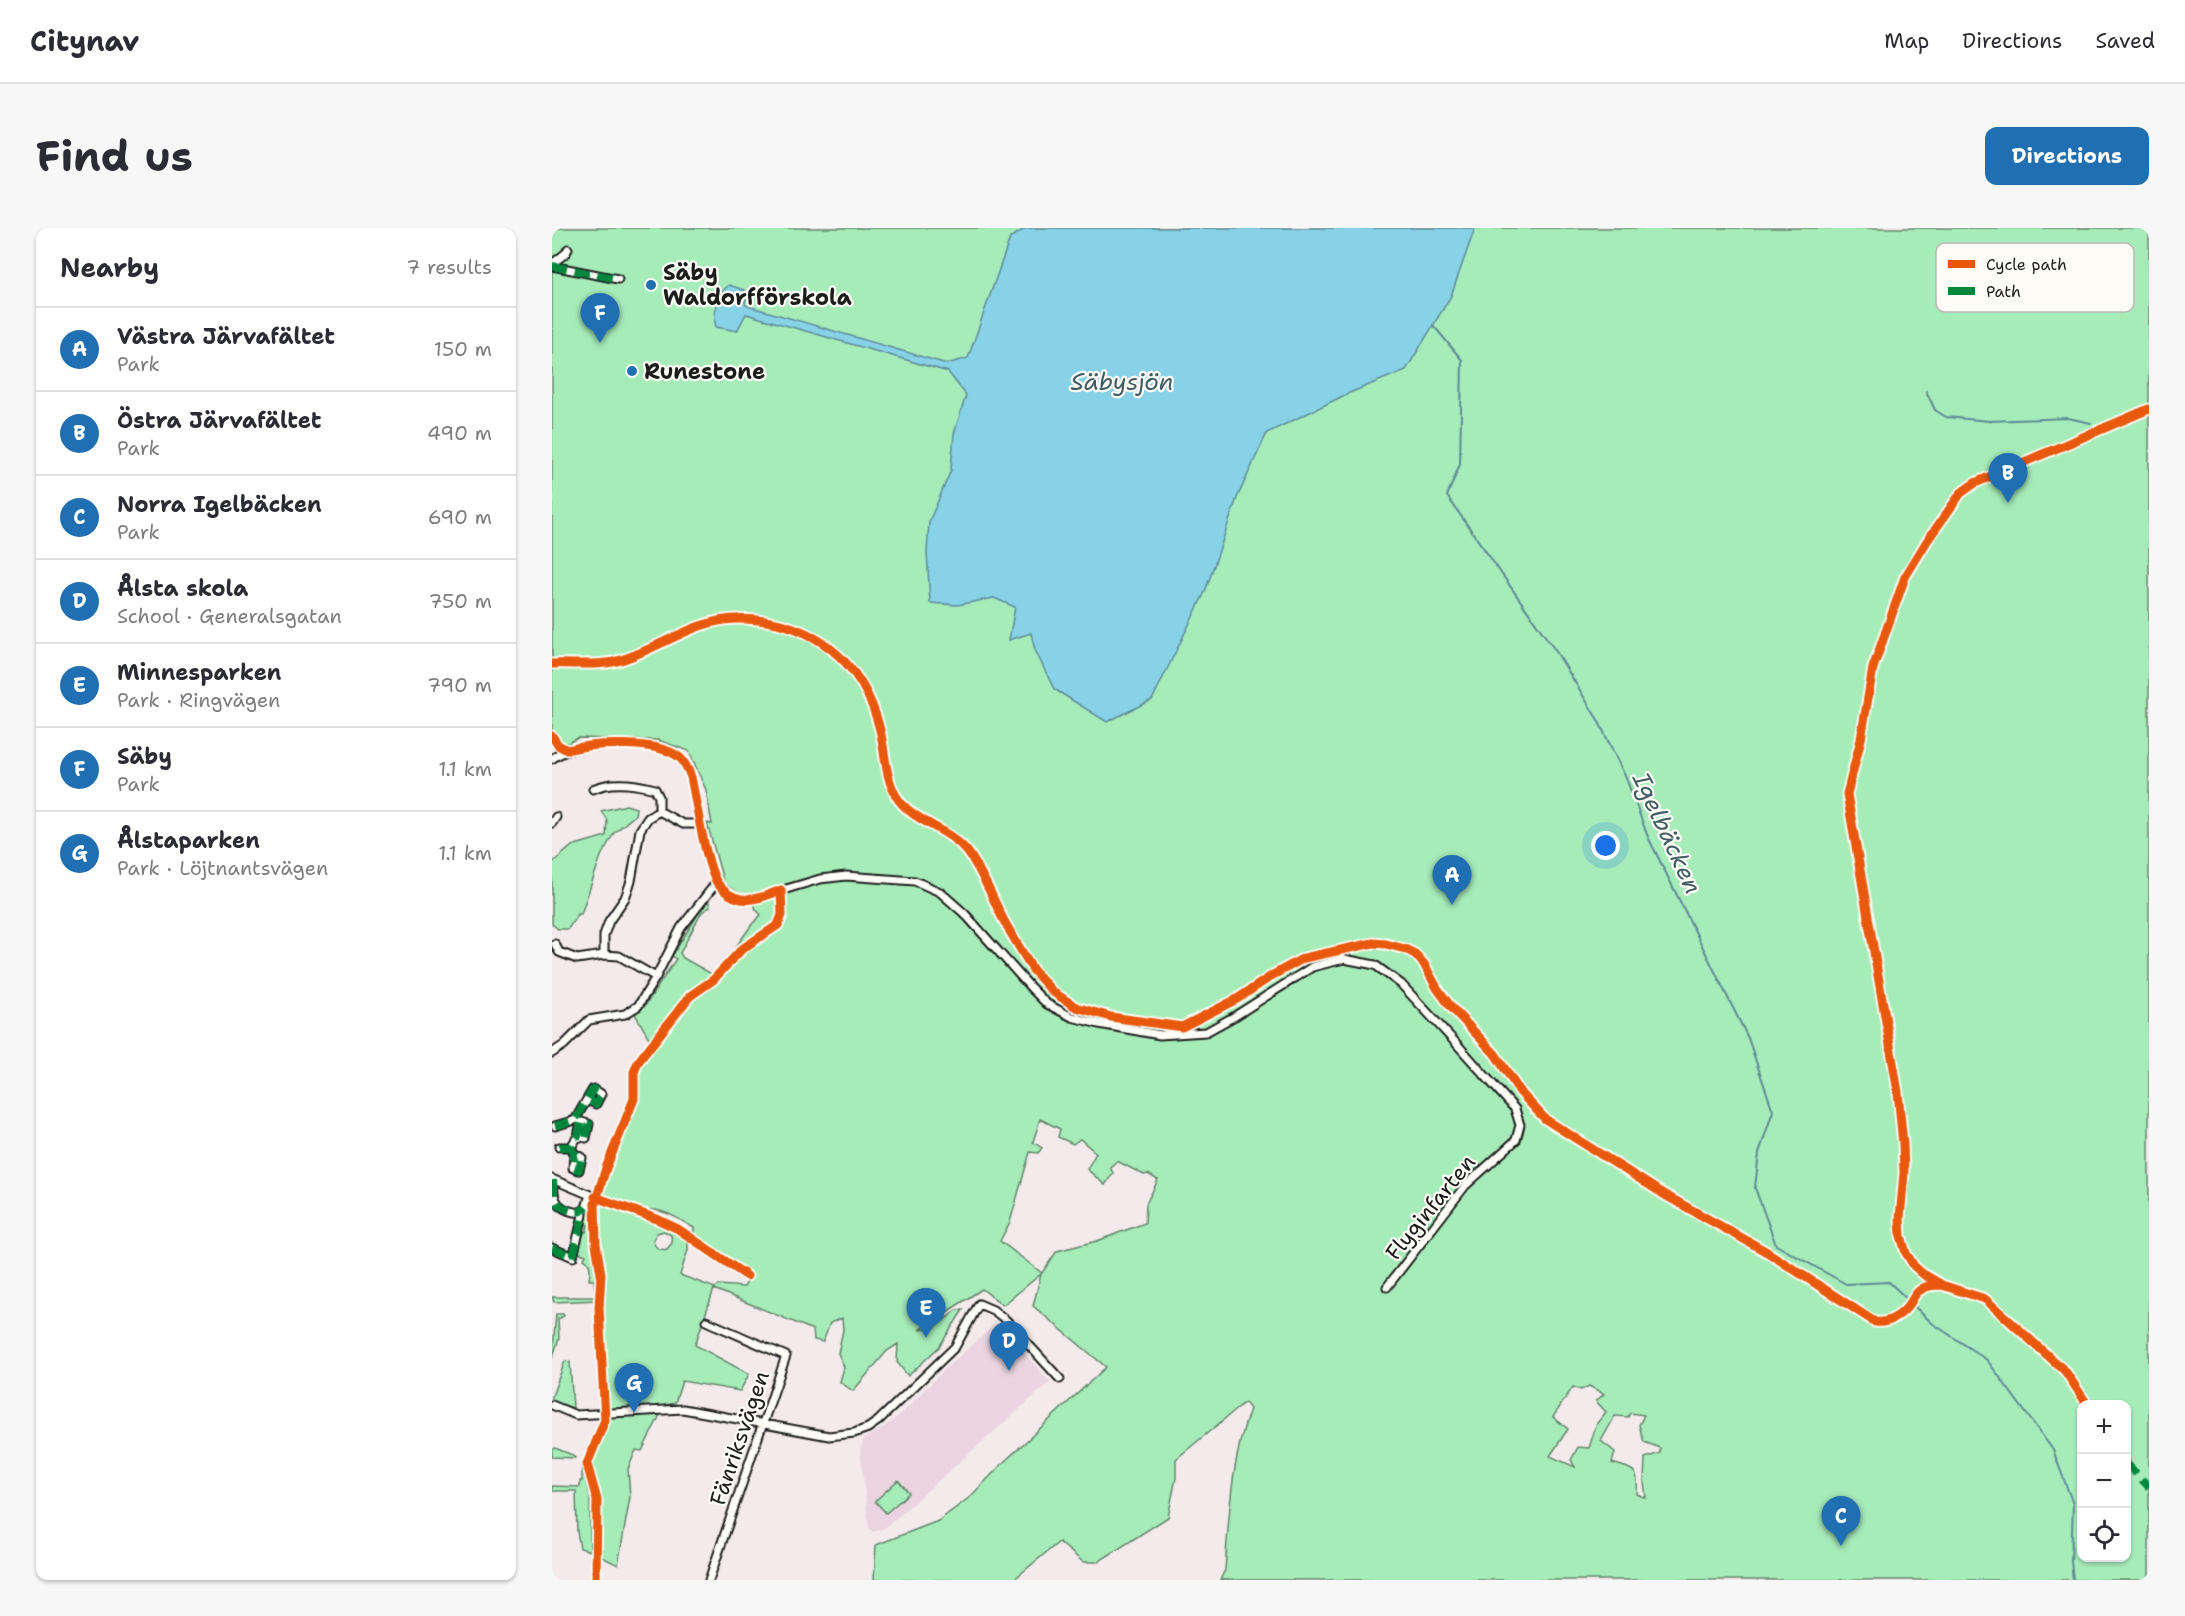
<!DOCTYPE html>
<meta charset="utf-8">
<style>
body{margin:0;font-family:"Shantell Sans",sans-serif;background:#f7f7f7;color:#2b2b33}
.controls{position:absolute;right:18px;bottom:18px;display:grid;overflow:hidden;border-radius:12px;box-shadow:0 2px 4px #0004}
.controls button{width:54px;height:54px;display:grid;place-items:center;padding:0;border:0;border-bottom:2px solid #e1e1e2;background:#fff;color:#2b2b33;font:30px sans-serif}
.you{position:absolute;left:1054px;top:618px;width:21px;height:21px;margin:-15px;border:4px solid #fff;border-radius:50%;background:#1a73e8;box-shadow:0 0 0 9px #1a73e833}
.badge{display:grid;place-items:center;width:39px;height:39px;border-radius:50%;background:#1f6fb2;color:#fff;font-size:20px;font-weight:700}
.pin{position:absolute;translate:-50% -50px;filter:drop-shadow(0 2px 3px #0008)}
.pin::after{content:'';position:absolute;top:32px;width:21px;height:18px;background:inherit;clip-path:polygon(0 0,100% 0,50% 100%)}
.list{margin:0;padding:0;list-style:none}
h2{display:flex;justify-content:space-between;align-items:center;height:78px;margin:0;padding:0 24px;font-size:26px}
h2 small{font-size:20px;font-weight:400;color:#7c7c81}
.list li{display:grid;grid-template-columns:39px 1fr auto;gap:18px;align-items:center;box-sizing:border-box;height:84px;padding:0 24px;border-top:2px solid #e1e1e2}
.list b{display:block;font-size:22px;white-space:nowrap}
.list p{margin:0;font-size:20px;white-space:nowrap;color:#7c7c81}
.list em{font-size:20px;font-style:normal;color:#7c7c81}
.icon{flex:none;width:33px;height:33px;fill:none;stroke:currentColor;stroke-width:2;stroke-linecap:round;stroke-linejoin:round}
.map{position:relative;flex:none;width:1597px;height:1352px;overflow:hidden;border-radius:12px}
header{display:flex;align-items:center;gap:36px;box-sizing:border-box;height:84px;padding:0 30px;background:#fff;border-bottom:2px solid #e1e1e2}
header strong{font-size:28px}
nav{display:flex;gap:33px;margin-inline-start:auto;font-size:21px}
.intro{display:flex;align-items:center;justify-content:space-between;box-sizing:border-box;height:144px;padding:0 36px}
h1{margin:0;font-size:42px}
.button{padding:15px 27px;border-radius:12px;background:#1f6fb2;color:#fff;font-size:21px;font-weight:700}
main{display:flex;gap:36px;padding:0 36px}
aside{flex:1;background:#fff;border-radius:12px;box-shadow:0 2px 4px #0004}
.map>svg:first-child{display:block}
.built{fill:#ead4df}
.green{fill:#a6ecb9;stroke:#61846a;stroke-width:1.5;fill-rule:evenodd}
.water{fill:#88d2e8;stroke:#5d8996;stroke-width:1.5}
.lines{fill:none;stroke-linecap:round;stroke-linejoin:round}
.stream{stroke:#5d8996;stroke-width:2}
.minor-casing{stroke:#1c1c1c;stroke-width:11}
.minor{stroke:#fdfcf7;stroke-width:7}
.quiet{stroke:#00873e;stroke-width:8;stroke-dasharray:15 8;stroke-linecap:butt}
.cycleway-casing{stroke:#fdfcf7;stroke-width:13}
.cycleway{stroke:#e8590c;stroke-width:9}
.poi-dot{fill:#1f6fb2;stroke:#fdfcf7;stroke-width:2}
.labels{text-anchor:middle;stroke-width:4.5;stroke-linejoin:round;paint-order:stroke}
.poi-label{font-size:22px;font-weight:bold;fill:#1c1c1c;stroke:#fdfcf7;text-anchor:start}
.street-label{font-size:22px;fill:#1c1c1c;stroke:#fdfcf7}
.water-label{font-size:24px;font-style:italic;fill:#425c63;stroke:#fdfcf7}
.key{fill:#fdfcf7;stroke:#bab9b5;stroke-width:1.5}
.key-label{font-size:16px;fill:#1c1c1c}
</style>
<header>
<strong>Citynav</strong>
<nav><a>Map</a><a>Directions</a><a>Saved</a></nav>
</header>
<div class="intro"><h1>Find us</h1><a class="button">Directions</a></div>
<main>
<aside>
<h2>Nearby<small>7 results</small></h2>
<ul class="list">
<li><span class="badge">A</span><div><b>Västra Järvafältet</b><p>Park</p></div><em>150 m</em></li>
<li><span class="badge">B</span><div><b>Östra Järvafältet</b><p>Park</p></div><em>490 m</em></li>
<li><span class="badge">C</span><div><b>Norra Igelbäcken</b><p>Park</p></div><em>690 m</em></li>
<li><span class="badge">D</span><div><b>Ålsta skola</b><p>School · Generalsgatan</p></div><em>750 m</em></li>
<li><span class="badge">E</span><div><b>Minnesparken</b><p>Park · Ringvägen</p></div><em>790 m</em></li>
<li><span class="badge">F</span><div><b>Säby</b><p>Park</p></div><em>1.1 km</em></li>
<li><span class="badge">G</span><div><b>Ålstaparken</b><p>Park · Löjtnantsvägen</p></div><em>1.1 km</em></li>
</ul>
</aside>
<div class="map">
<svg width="1597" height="1352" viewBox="0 0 1597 1352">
<rect width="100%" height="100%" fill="#f4eaec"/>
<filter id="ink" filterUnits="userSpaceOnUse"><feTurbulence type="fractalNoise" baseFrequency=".0167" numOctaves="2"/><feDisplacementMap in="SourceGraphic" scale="12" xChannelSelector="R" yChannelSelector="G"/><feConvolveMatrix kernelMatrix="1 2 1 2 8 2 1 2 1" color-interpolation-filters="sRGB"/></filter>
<g filter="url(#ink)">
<path class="built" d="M445,1095L498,1154L333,1300L321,1304L317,1300L308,1222L312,1210L330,1201L351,1184L395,1139Z"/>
<path class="green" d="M0,0H1597V1352H668L673,1342C677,1288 679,1233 698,1181L693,1174L624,1231V1250L616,1289L546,1334H531L507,1314L461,1352H322L324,1317L386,1293L418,1269L452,1234L554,1139L481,1078L489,1046L451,1077L430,1061L367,1102L382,1100L405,1082H411L387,1119L356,1148L345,1134L346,1116L335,1123L301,1163L288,1154L292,1139L286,1125L291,1102L290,1090L278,1095L271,1114L262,1112L261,1102L162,1061L143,1117L197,1146L188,1163L130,1153L123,1175L113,1177L90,1223L84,1222L76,1241L78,1269L66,1337L42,1325L45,1263L37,1235L39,1228L56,1194L50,1073C54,1042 41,1004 47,975H52C80,985 115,992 136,1014V1022L128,1047L163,1060L167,1057L192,1059L199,1048L142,1010V1000C130,993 117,984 103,982C99,981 94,983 89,982C79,981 52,971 47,964L84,868L86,840L102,819L82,784L93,778L124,731L120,728L156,670L158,679L150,684L128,725L131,730L163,748L201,695L209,687L203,680L204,667H191L172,656L155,595L160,596L154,562L137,523L106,512L26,510L12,517L0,513ZM488,891L508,901L506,909L521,916L528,911L544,925L535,941L553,957L561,945L558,939L565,933L592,947L596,946L606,952L594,976L593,995L545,1013L505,1023L490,1045L448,1013L458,994L478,924L486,925L490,920L481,914ZM112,1003L119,1007L120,1015L115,1021C107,1023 102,1019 101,1012L105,1005ZM1037,1158L1052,1166L1044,1173L1054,1184L1045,1195L1037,1220L1026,1219L1019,1232L1023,1239L998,1228L1016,1201L1001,1189L1021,1159L1029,1162ZM1530,1176H1574V1330H1530ZM1078,1185L1092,1187L1087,1197L1092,1214L1108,1220V1225L1093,1230L1092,1254L1094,1270L1085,1266C1087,1241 1083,1242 1060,1235L1063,1224L1049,1213L1063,1188L1076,1189Z
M74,577L84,580L83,587L62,605L49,628L29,686H26L16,701H6L0,696V635L20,618L54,608L55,592L49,583Z
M37,973H40C39,1006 51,1039 46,1072L2,1074L0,1069H43L42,1052H37C38,1043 40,1036 32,1031L34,1027L25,1024L32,1004H34L36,997L31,996Z
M4,1086H11L12,1088L6,1091L7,1111L0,1131Z
M13,1133L18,1134L21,1180L0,1173V1168Z
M3,1220L23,1228V1230L0,1229V1222Z
M30,1239L38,1270V1323L28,1320L25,1304L24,1263H0V1258L28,1259V1253H30Z
M346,1252L357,1265L334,1285L323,1273Z"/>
<path class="water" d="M474,0H923L899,68L854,142L795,166L715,205L685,270L653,364L600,472L555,494L502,461L483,422L479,405L457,412L463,379L442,370L405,377L378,375L375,324L377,294L399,242L402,206L414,167L396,144L194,86L185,103L164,99C160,86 166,65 177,57L192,62L195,65L193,76L196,78L395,136L416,130L458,10Z"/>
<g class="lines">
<path class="stream" d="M881,97L910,132L908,236L895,268L1005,425L1046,492L1074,550L1096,609L1196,810L1221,883L1207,925L1203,960L1224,1017L1294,1056L1337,1054L1355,1071
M1374,163L1383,182L1394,189L1437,193L1516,190L1539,195
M1363,1079L1380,1095L1435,1132L1501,1222L1521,1276L1519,1333L1521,1352"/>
<defs>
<path id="minor" d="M0,36L14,25L16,21
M0,38L66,51
M0,531C21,512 105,512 127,529C133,534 136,541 139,549L156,631L164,655L178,667L191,671L204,670L268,651L294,648L363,653L388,664L413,686L479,760L495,776L520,789L547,796L608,807L654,804L683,788L760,739L792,731L823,737L849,756L903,814L963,881L968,897L964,912L913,958L835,1059
M41,561C60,552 84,556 103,561L107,569V583
M0,595L4,589
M3,716L7,724L25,731L52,727L67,728L104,749
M52,727V707L57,693L73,670L79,653L88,602L96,590L107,583L131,596H149
M0,825L12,817L37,792L73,786L86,778L104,749L129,700L164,655
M3,898L23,892L41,861L49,866L44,876L35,872
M7,919H19L26,908L29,894L37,896L34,910L26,908
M19,919L22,925L21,940L27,942L30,930L22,925
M0,951L43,969
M1,952C2,959 1,966 4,972C7,980 25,989 33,981C36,977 36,971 38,967
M0,1020L21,1029L31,987L30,983
M154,1093L234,1128L157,1352
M0,1177L24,1187L131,1181L277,1208L302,1205L316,1200L326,1193L403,1119L427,1076L441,1082L454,1092L508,1151"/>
</defs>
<use href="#minor" class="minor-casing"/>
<use href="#minor" class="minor"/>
<path class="quiet" d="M0,38L66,51
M3,898L23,892L41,861L49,866L44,876L35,872
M7,919H19L26,908L29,894L37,896L34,910L26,908
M19,919L22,925L21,940L27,942L30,930L22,925
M1,952L2,967L8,978C17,982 27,988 34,979
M0,1020L21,1029L31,987L30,983
M1574,1235L1597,1259"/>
<defs>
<path id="cycleway" d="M0,436C24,435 49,439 72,431C110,419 146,390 187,391C259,391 311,432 328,502C333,522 333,549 344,568C360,594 395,599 415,623C430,643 440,669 451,691C460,708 471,725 481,742L501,764L524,779L559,789L630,799L685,771L721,747L752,730L821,715L834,716L853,721L863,726L872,736L885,760L899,779L943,826L968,864L993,891L1113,967L1215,1024L1323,1094C1336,1096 1348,1088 1356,1078C1360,1074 1362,1066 1367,1063C1374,1057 1382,1057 1390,1057
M0,508L6,517L15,522C40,515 105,512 127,529C133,534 136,541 139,549C144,572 154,640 166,656C171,663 180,669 189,671C202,673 216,667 229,662L230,687L226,697L190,721L161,752L138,768L86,834L82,844V871L54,940L43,975L44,1016L49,1046L47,1080L53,1192L35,1236L45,1272L44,1352
M43,969L105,991L126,1001L195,1048
M1535,1176L1513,1143L1442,1079L1433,1071L1390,1057L1371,1046L1362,1038L1354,1025L1349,1008L1348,990L1352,945L1351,916L1346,864L1295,566L1309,511L1321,440L1353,349L1375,313L1409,265L1423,255L1597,181"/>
</defs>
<use href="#cycleway" class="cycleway-casing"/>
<use href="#cycleway" class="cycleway"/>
</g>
</g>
<g class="poi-dot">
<circle cx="99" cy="57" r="6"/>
<circle cx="80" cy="143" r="6"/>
</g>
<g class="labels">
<g class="poi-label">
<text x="111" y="52">Säby<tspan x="111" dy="25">Waldorfförskola</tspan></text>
<text x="92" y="151">Runestone</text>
</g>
<g class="street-label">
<text transform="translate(878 979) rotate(-51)" y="8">Flyginfarten</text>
<text transform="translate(187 1210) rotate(-71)" y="8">Fänriksvägen</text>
</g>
<g class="water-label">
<text x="570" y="162">Säbysjön</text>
<text transform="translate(1115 605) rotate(65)" y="8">Igelbäcken</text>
</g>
</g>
<rect x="1384" y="15" width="198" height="69" rx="9" class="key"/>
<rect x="1396" y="32" width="27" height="8" fill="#e8590c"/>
<rect x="1396" y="59" width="27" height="8" fill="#00873e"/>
<g class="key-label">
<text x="1434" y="42">Cycle path</text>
<text x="1434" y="69">Path</text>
</g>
</svg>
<div class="controls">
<button>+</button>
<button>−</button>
<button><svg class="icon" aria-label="locate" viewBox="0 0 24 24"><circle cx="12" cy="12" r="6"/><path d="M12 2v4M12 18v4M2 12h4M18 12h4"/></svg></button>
</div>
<div class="you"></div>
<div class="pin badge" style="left:900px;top:677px">A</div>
<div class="pin badge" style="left:1456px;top:275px">B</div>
<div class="pin badge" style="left:1289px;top:1318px">C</div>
<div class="pin badge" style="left:457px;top:1143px">D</div>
<div class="pin badge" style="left:374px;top:1110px">E</div>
<div class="pin badge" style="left:48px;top:115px">F</div>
<div class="pin badge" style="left:82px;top:1185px">G</div>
</div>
</main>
